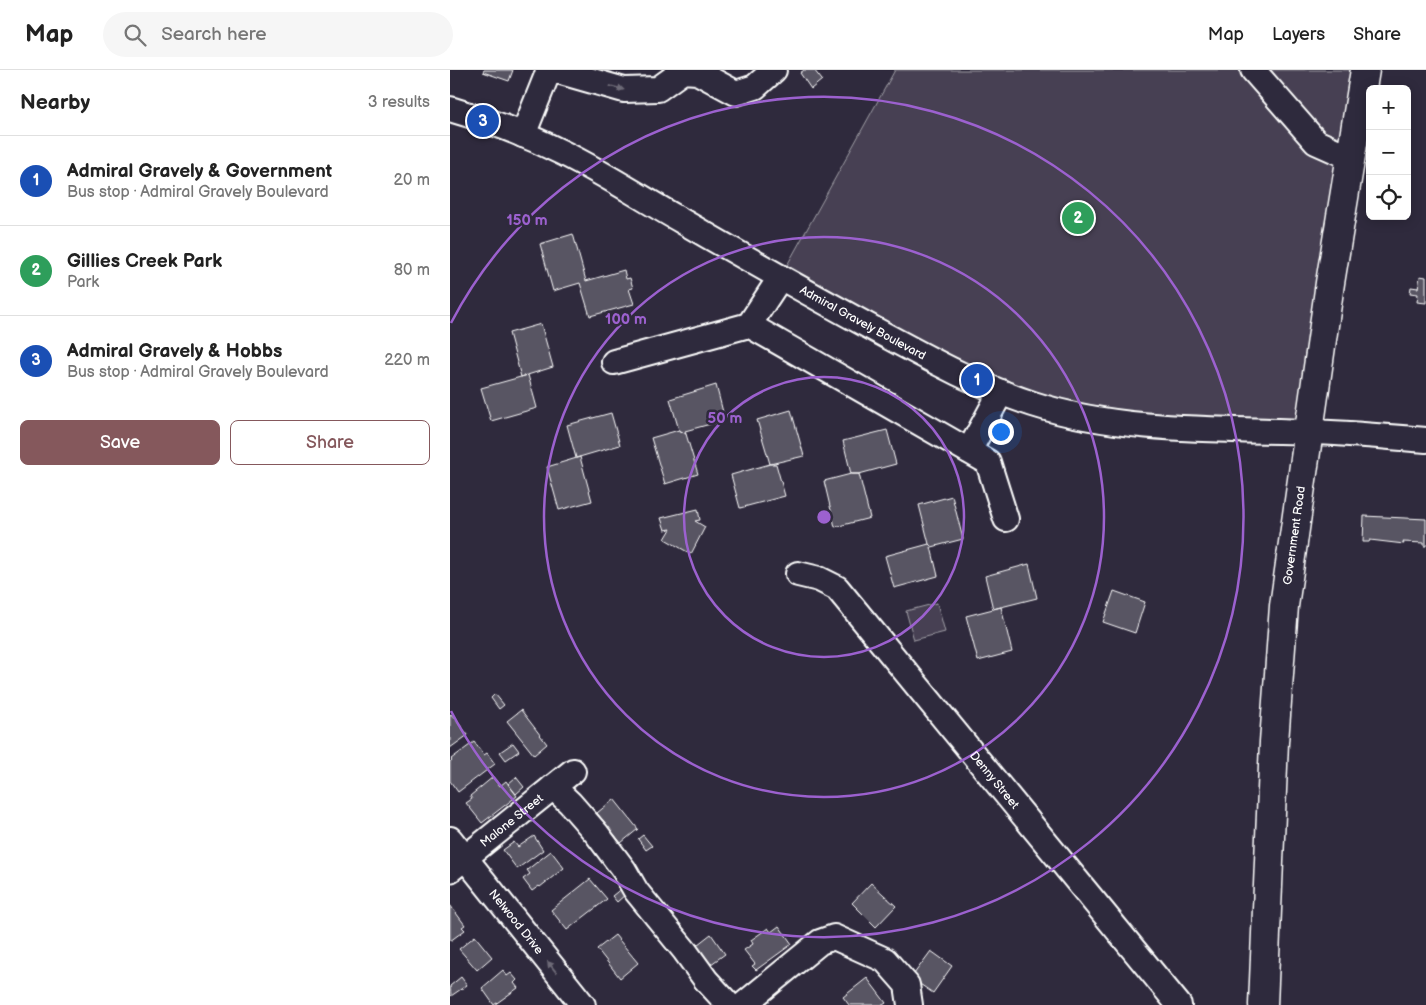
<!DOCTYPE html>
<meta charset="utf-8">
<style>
body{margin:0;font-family:"Balsamiq Sans",sans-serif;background:#f6f6f6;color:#222}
.controls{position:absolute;right:15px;top:15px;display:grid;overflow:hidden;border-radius:8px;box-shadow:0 2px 12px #0003}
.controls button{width:45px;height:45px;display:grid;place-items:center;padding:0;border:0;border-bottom:1px solid #e0e0e0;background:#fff;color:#222;font:25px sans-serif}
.you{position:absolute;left:550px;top:361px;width:18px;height:18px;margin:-12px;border:4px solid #fff;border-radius:50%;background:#1a73e8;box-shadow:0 0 0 8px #1a73e833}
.badge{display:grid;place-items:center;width:32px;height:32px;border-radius:50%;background:#85585c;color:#fff;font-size:16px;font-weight:700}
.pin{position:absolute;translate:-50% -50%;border:2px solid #fff;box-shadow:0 1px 5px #0006}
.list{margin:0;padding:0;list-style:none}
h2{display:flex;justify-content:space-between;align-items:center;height:65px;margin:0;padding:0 20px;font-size:21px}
h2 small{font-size:16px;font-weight:400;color:#767676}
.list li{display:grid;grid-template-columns:32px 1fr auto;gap:15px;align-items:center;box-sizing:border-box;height:90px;padding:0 20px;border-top:1px solid #e0e0e0}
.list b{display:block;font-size:19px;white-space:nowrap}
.list p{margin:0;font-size:16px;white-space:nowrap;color:#767676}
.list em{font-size:16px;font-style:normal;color:#767676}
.actions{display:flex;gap:10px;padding:15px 20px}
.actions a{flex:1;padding:11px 0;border:1px solid #85585c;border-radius:8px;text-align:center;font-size:18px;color:#85585c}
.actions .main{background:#85585c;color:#fff}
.icon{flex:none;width:28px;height:28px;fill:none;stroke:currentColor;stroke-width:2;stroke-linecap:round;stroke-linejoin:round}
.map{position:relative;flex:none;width:976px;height:935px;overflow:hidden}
header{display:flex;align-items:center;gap:30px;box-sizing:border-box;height:70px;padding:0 25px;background:#fff;border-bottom:1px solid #e0e0e0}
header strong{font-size:24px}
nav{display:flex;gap:28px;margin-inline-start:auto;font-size:18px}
.search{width:350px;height:45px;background:#f6f6f6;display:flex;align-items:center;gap:12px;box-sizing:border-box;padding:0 18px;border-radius:28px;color:#767676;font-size:19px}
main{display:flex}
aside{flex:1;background:#fff}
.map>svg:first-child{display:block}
.green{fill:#464152;stroke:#a2a0a8}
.building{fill:#595564;stroke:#fff}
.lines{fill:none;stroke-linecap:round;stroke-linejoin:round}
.minor-casing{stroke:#fff;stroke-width:28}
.major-casing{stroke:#fff;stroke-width:31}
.minor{stroke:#2f2a3d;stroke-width:24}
.major{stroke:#2f2a3d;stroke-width:28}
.oneway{fill:#6d6a77}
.ring{fill:none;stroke:#9c61cf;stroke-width:2.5}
.labels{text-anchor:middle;stroke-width:5;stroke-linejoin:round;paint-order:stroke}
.street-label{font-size:12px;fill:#fff;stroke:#2f2a3d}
.centre{fill:#9c61cf;stroke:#2f2a3d;stroke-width:2.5}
.ring-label{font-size:15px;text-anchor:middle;font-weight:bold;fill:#9c61cf;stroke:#2f2a3d;stroke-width:5;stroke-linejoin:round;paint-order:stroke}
</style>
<header>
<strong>Map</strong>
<div class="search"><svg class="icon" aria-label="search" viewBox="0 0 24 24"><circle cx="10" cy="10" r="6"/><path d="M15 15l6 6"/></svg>Search here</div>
<nav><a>Map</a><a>Layers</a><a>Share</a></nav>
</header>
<main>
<aside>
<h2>Nearby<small>3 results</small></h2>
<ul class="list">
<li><span class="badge" style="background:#1a4fb4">1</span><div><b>Admiral Gravely &amp; Government</b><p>Bus stop · Admiral Gravely Boulevard</p></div><em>20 m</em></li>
<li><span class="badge" style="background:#2e9e5b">2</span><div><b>Gillies Creek Park</b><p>Park</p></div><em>80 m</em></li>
<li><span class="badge" style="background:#1a4fb4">3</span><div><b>Admiral Gravely &amp; Hobbs</b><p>Bus stop · Admiral Gravely Boulevard</p></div><em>220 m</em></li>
</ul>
<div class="actions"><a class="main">Save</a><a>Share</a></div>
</aside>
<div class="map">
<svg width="976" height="935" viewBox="0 0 976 935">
<rect width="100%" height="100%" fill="#2f2a3d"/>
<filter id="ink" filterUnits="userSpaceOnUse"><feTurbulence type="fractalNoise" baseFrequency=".02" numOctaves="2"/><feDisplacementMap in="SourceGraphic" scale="10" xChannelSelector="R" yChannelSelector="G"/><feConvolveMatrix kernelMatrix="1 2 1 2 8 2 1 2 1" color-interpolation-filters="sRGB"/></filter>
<g filter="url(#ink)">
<path class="green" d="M445,0H915L859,362L585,334L330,208Z
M487,533L495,562L464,570L456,541Z"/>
<path class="building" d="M34,0H63L59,11L33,2Z
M354,0H364L372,10L361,19L350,3Z
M123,164L136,211L174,200L176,209L180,208L183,218L179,219L184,234L140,246L130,213L103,221L90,174Z
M970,206L976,207V233L967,232L968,224L960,223L961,217L968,218Z
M91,254L103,297L71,307L59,263Z
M78,305L87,338L41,351L31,318Z
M266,315L275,350L235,361L236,364L229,360L220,329Z
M341,340L354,386L320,394L307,350Z
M161,343L170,375L126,388L117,355Z
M229,360L236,364L248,404L215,414L201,368Z
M437,360L446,394L409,404H401L393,371Z
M130,387L142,431L109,440L97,397Z
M320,394H326L335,426L290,438L281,405Z
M401,404H409L420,448L385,457L374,411Z
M502,426L513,469L482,477L479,474L469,435Z
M248,439L250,450L245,451L255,457L241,484L215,469L221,459L215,460L211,448Z
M914,446L976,449V476H974V473L953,472L954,474L920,470L919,472H913Z
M479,474L482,477H481L488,506L444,518L435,486Z
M579,494L587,528L543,539L535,506Z
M664,521L695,532L685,563L653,552Z
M551,537L562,582L528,591L516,546Z
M45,624L54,635L49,639L41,628Z
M71,640L97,674L84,685L57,651Z
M1,644L18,665L0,678V645Z
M24,672L34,685L37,683L45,694L8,722L0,711V692L2,690L1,689Z
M63,673L69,681L56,690L50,682Z
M43,707L50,716L56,711L67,726L32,753L16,733L22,729L20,726Z
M66,707L74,717L66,724L58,714Z
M164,729L188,759L171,773L147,743Z
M193,765L202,776L196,780L188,769Z
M84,766L93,780L67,799L53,780L64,772L68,777Z
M101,781L114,798L90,817L89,816L82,821L73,809L80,804L77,800Z
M140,809L157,829L117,860L101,840Z
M421,813L446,836L426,857L402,833Z
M172,818L176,824L167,832L162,826Z
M0,835L15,855L12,857L15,860L0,871Z
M329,856L342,874L306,900L302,896L305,894L294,880L303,874L301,870L318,858L321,862Z
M261,864L275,884L257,897L243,878Z
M165,865L188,893L170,908L147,879Z
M25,866L42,887L27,900L9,879Z
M481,881L502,896L483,923L461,908Z
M53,900L57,906L61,903L67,910L64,913L68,918L44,935L32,918Z
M11,907L17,915L1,926L0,916Z
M417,908L436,933L433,935H399L393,927Z"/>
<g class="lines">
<defs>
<g id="minor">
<path d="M104,0L174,20L208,19L233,1L247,2L286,23L305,17L324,0"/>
<path d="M803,0L866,72L902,88"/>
<path id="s1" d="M0,39C38,50 77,65 113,83C154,103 193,129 232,151C299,190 367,228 435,265C483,291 531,317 583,334C670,362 769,359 860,362C899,363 937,367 976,370"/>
<path d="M73,65L99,0"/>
<path d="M299,255L538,392L556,449"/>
<path d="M164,292L299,255L330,208"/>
<path d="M519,381L551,322"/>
<path id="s2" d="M348,504L369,509L387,518L729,935"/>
<path d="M103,717L120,733L147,764L174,800L186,821L235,881L256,910L279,935"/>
<path id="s3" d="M0,769L133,935"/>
<path id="s4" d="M0,800L123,701"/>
<path d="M293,935L370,872L384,867L435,890L457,915L460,935"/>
</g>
<g id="major">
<path id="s5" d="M813,935L824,672L834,536L880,213L915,0"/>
</g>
</defs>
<use href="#minor" class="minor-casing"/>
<use href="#major" class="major-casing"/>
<use href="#minor" class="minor"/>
<use href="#major" class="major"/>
</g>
<defs><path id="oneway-solid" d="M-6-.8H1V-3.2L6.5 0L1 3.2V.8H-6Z" transform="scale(1.25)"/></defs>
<g class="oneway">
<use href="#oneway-solid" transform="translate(167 18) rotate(15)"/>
<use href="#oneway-solid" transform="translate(102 897) rotate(-129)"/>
</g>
</g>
<g class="ring">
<circle cx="374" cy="447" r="140"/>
<circle cx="374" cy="447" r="280"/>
<path d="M1 253A420 420 0 1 1 1 641"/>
</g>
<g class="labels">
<g class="street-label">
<text dy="4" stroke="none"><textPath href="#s1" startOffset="466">Admiral Gravely Boulevard</textPath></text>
<text dy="4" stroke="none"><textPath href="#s5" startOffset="471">Government Road</textPath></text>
<text dy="4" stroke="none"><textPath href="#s2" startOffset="290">Denny Street</textPath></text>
<text dy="4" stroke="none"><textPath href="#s4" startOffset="79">Malone Street</textPath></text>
<text dy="4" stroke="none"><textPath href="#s3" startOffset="106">Nelwood Drive</textPath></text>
</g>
</g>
<circle cx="374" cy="447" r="8" class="centre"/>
<g class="ring-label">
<text x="77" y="155">150 m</text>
<text x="176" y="254">100 m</text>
<text x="275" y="353">50 m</text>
</g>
</svg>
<div class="controls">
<button>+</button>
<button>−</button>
<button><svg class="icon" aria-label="locate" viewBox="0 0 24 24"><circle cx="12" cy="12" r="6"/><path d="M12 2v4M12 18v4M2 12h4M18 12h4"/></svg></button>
</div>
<div class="you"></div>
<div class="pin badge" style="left:527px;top:310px;background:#1a4fb4">1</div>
<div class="pin badge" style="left:628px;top:148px;background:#2e9e5b">2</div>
<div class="pin badge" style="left:33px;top:51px;background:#1a4fb4">3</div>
</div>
</main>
